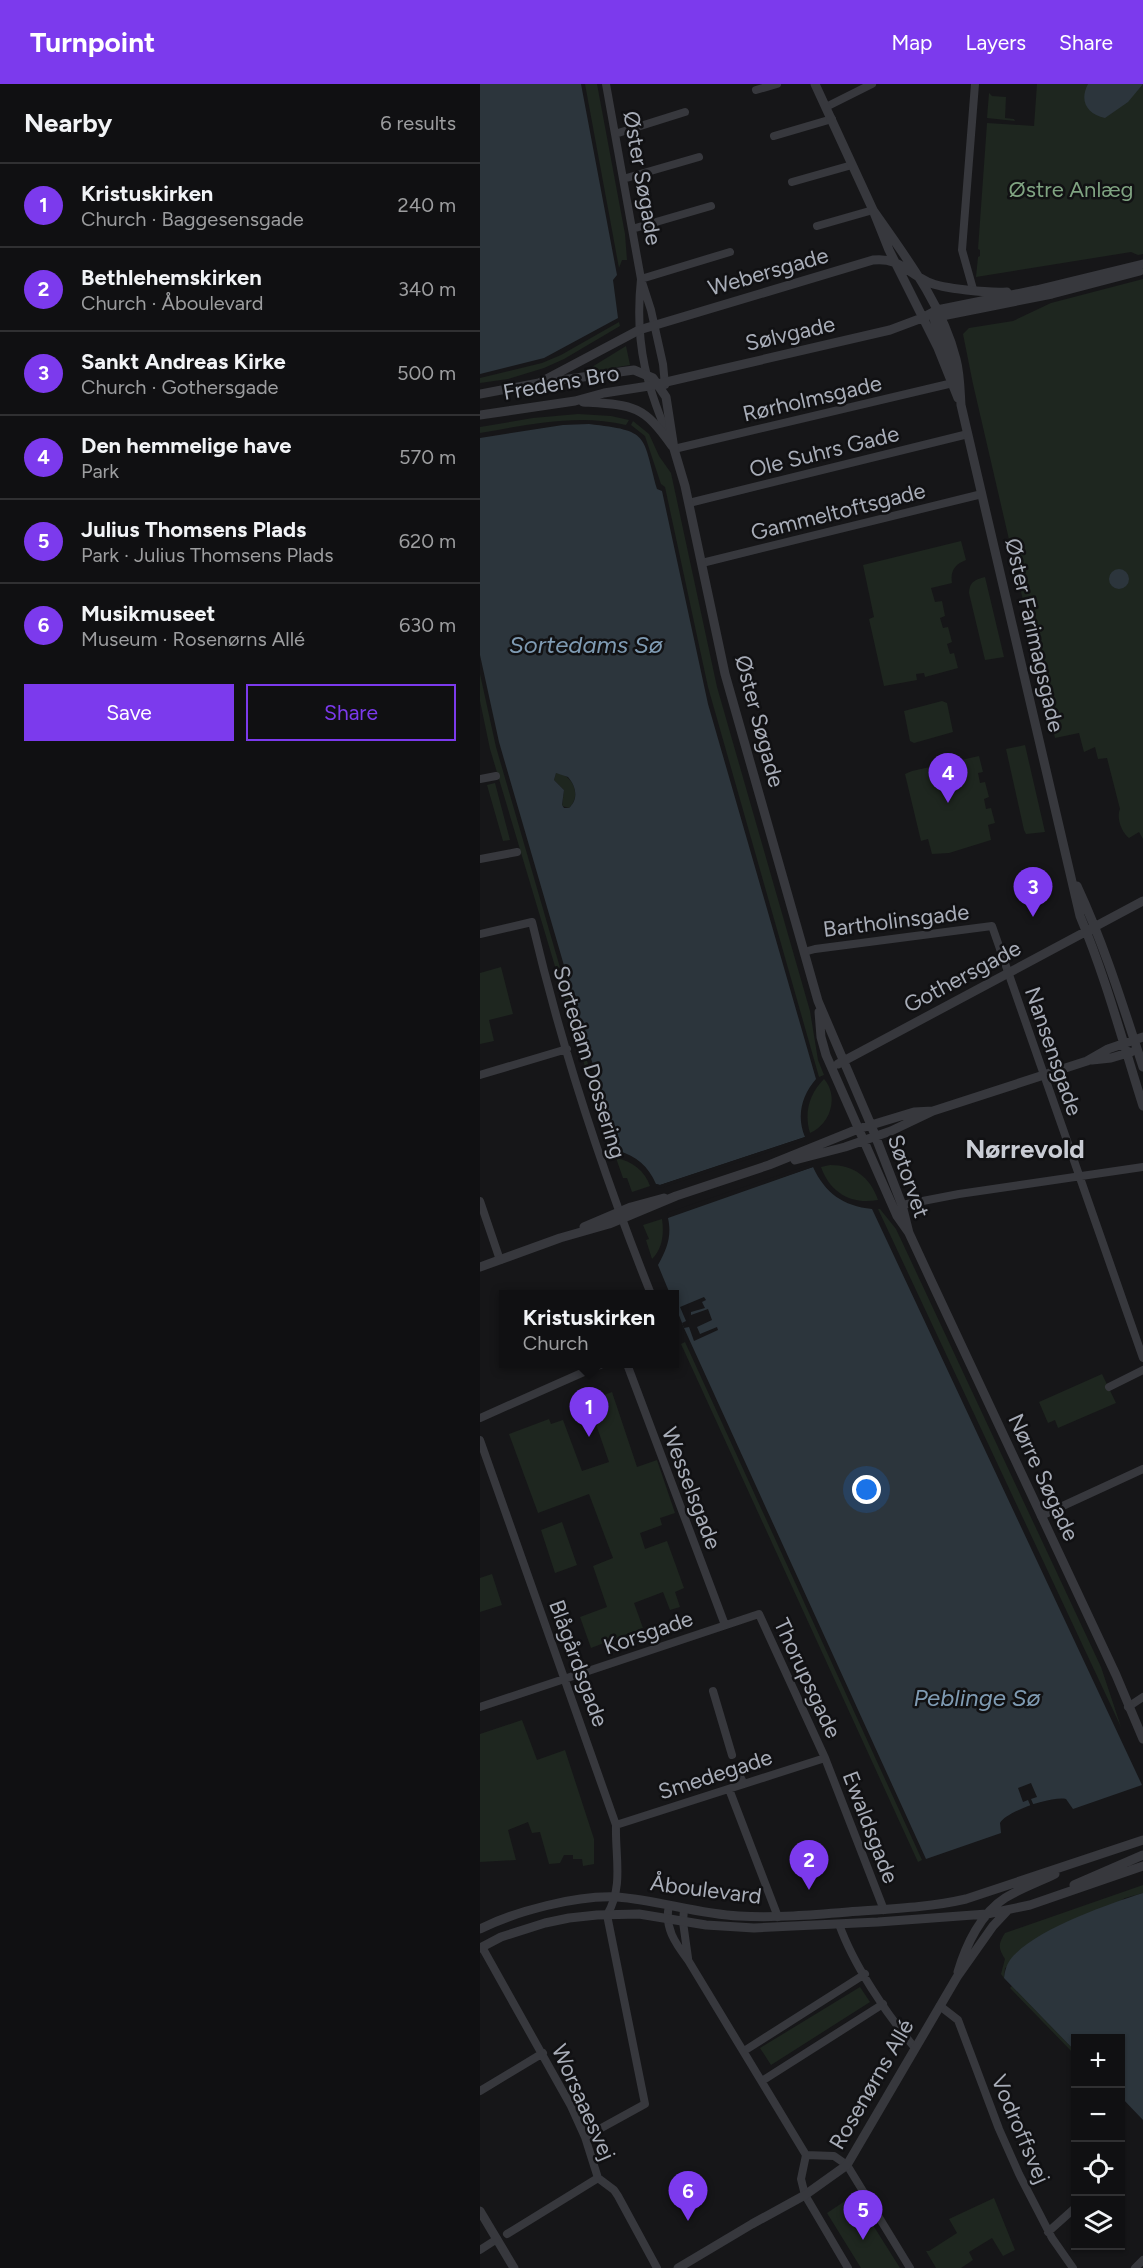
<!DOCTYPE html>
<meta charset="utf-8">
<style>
body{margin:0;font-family:Figtree,sans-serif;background:#1e1e20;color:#f1f3f6}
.controls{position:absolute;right:18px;bottom:18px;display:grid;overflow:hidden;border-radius:0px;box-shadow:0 2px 4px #0004}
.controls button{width:54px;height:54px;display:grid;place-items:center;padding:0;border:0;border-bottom:2px solid #303032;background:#101012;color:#f1f3f6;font:30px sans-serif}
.you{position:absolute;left:387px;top:1406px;width:21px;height:21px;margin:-15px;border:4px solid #fff;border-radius:50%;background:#1a73e8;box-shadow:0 0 0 9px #1a73e833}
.badge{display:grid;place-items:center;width:39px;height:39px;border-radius:50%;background:#7c3aed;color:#fff;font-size:20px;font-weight:700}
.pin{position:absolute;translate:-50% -50px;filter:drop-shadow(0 2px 3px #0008)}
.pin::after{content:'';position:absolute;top:32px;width:21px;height:18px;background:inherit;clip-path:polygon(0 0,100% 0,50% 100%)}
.popup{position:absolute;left:19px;top:1206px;width:180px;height:78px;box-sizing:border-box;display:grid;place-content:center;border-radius:0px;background:#101012;filter:drop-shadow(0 2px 4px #0005);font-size:20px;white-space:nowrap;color:#9c9d9f}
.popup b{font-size:22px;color:#f1f3f6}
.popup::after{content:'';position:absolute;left:50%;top:100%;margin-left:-12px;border:12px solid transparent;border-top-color:#101012}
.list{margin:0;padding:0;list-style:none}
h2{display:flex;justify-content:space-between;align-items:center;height:78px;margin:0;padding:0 24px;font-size:26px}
h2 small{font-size:20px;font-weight:400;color:#9c9d9f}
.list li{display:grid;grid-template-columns:39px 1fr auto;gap:18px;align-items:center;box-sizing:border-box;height:84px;padding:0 24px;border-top:2px solid #303032}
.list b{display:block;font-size:22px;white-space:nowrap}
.list p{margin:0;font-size:20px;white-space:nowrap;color:#9c9d9f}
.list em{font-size:20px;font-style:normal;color:#9c9d9f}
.actions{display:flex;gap:12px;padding:18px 24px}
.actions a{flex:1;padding:14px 0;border:2px solid #7c3aed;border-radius:0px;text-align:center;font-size:21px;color:#7c3aed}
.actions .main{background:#7c3aed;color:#fff}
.icon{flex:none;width:33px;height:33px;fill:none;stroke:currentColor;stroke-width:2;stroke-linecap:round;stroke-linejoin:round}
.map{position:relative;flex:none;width:663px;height:2184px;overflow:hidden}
header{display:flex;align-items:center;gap:36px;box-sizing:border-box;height:84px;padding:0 30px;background:#7c3aed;color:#fff}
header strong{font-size:28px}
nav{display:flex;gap:33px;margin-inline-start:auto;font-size:21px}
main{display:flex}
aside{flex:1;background:#101012}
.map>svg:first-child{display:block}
.green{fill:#1e261f}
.water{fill:#2c353c;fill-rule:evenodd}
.pier{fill:#161618}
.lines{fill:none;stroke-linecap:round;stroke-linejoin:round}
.minor{stroke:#37383d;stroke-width:8}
.tertiary{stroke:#37383d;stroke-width:9}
.labels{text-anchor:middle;stroke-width:5;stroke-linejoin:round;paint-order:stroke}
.street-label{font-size:22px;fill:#a8adb8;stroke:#111113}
.park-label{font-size:22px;fill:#7fa381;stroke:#111113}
.water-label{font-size:24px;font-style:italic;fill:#7f9bb3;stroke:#111113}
.quarter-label{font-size:26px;font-weight:bold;fill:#c9ccd4;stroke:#111113}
</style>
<header>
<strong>Turnpoint</strong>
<nav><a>Map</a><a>Layers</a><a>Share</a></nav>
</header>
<main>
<aside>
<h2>Nearby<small>6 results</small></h2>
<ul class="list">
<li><span class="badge">1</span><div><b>Kristuskirken</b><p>Church · Baggesensgade</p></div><em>240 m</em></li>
<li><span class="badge">2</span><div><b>Bethlehemskirken</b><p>Church · Åboulevard</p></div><em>340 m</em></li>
<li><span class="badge">3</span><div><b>Sankt Andreas Kirke</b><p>Church · Gothersgade</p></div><em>500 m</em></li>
<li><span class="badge">4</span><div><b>Den hemmelige have</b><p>Park</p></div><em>570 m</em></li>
<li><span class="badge">5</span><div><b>Julius Thomsens Plads</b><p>Park · Julius Thomsens Plads</p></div><em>620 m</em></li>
<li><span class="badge">6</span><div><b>Musikmuseet</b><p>Museum · Rosenørns Allé</p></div><em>630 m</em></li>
</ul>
<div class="actions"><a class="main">Save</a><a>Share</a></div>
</aside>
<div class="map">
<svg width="663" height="2184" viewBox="0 0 663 2184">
<rect width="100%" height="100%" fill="#161618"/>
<path class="green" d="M105,0H117L145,150L147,176H142L139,184Z
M557,0H663V170L658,171L651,168L496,193L498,173L500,172V166L498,165L507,39L554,42Z
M509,9L512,12L526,13L525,34L534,35L535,37L507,34Z
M663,195V755L659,748L649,754C642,749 636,734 640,725L627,674L618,675L615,663L604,668L599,649L575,654L493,300L483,250L489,244L533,237L571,219Z
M139,238L140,242L84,275L64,284L28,295L0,299V294L62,279L81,271Z
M146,262L150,281L108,288L107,286Z
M98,330L131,332L149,336L146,341C97,329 48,341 0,349V343L53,334Z
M153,337L169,350L179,372L191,389L237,603L330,927L338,976L344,991L339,993L228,603L185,403L181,400L165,352L151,341Z
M481,457L486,476C475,480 470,487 472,499L451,504L455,518L462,517L465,532L460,534L463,544L468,543L472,558L467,560L470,570L474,569L478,584L445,593L444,589L436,590L437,596L404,602L389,535L394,533L383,481Z
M505,493L524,573L505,576L489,509C490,497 495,496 505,493Z
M0,590L16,663L119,1018L121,1025L118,1026L10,665L0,617Z
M462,617L467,619L473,648L434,659L430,657L424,627Z
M545,661L565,748L546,750L544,746L526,665Z
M499,672L503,688L498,689L500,699L505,698L509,713L504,715L506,725L511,724L515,739L508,741L511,756L469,769L452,770L448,755L441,757L425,690L432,687Z
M76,689C93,690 102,712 89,724L82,722L84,706L74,696Z
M15,699L30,756L23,757L7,701Z
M21,883L33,930L9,936L14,957L0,960V889Z
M344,995C359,1012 351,1040 330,1049C324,1029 329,1010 344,995Z
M136,1074C152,1077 165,1087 170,1102L152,1108L147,1094H143Z
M350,1081C374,1081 390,1093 398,1116C372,1121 350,1109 341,1083Z
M398,1125H400L416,1145L621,1583L641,1643Z
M182,1135C184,1149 183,1164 172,1175L166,1156L169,1155L163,1141Z
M205,1258L442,1776L438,1778L201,1260Z
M622,1290L636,1319L578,1344L575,1336L568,1339L559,1318Z
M132,1308L157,1383L177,1376L195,1429L180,1434L182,1441L160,1449L165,1465L187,1457L204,1504L195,1508L200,1523L190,1526L183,1508L154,1519L163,1544L111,1564L100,1533L127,1523L113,1482L133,1474L109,1410L58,1429L29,1350L69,1335L71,1340L83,1336L102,1387L129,1378L108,1317Z
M82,1438L97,1481L75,1489L61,1446Z
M12,1490L22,1521L0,1528V1494Z
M42,1636L57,1676L85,1666L114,1755V1780L103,1782L102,1775H93V1771H84L80,1779L69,1780L60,1748L52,1749L48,1738L28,1746L36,1776L0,1778V1650Z
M663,1801V1809L645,1814L525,1884L524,1894L521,1890L525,1875C518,1864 518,1860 525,1849Z
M532,1902L595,1967V1971L530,1904Z
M380,1903L390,1918L291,1981L280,1964Z
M374,2111L420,2184H381L347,2129Z
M514,2114L535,2166L523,2172L512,2154L489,2168L493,2176L481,2184H456L446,2167H449L477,2149L469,2135Z"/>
<path class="water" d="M0,0H101L137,191L133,196L138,234L64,274L0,290Z
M608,0H663L648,18L625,34C607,30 599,17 608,0Z
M109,340C170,347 162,350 177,405L182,407L228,620L336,995C322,1011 316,1032 325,1053L180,1101L176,1100C168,1082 157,1072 138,1067L19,658L0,571V354L83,341ZM76,689L88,693C96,702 99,715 89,724H84L82,721L84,706L74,696Z
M629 495a10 10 0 1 1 20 0a10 10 0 1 1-20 0Z
M333,1083C345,1109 363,1122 392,1125L662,1701L593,1725L586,1715C572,1712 527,1727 520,1739L521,1749L446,1775L204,1244L195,1221V1210H190L178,1181C187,1165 192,1152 188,1134L190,1131Z
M663,1809V2036L641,2013L640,1954H596L595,1967L524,1894C525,1887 526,1882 530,1876C551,1847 628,1820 663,1809Z"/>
<path class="pier" d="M325,1053V1056L181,1104L177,1103L176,1100L180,1101Z
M332,1080L333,1083L188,1134L187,1131L189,1128Z
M224,1213L226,1216L222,1218L225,1224L211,1228V1231L228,1225L232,1236L217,1243L220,1250L237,1243L238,1246L214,1257L209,1243L204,1244L202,1239L206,1237L200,1223Z
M551,1699L557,1713L551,1715L554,1722L551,1723L548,1716L543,1718L538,1704Z"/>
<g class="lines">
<path class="minor" d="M126,0L161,195L171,226L183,280L185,301
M276,6L297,0
M346,23L392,0
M135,50L205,28
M294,52L352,35
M143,95L219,73
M312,98L372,81
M337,142L393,126
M152,145L231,122
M161,195C154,260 167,306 194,365L477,298
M161,195L250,168
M493,205L482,166L495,0
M209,419L488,350
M222,479L502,410
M0,695L16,692
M0,775L37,768
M0,850L52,838C82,965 123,1090 171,1210
M324,868L335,865L512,842L663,1274
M0,991L87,965
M0,1117L20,1176
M422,1121L479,1110L663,1083
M147,1280L245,1541
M629,1303L663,1286
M0,1334L122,1280
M0,1356L136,1741C135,1773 144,1802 127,1831L165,2020L105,2053
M561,1432L663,1385
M233,1607L252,1671
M0,1623L279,1530L345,1674L404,1826
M648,1623L663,1613
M256,1685L264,1700
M249,1705L298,1833
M136,1741L345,1674
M189,1822C184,1843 195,1859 208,1876L326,2071L321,2095L325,2111L368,2184
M204,1825L203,1838L208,1874
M359,1840C373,1880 407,1931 435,1964
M0,1863H2L91,2022L105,2053L118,2094L134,2106L138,2112L177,2184
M460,1922L478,1936L519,2045L539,2090L572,2154L593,2184
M264,1967L385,1890
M282,1997L403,1920
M0,2007L63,1969
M326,2071L354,2072L367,2081L430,2184
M640,2082H641
M568,2148L596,2123
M27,2150L118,2094
M0,2166L17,2155
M655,2184L663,2176"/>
<path class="tertiary" d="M335,0L393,126L409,166L458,264L478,314
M393,126C425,172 462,220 476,275C480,290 480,306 481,321L600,832C626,894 643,959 663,1022
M452,230L475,290
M457,233L572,210L660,187
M59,299L154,286L173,294L186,313L194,365L205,402L245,590L338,917L391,1041L422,1121L429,1149
M0,310L59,299L159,246L393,176C419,173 426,188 448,198C463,205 509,209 527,208
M103,318C152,321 163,320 192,362
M0,331L95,317L124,309L169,302L410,246L442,234L457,226L556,206L663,180
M597,802C624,860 643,922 663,983
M339,928L341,953L346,971L417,1132L429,1149L455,1205L636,1591L663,1655
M612,976L631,974L651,968
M358,980L663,817
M315,1076L365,1063L411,1047L453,1027L607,977L628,965L663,953
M104,1143L151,1123L184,1114
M0,1183L80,1154L129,1140L196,1112L289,1081L378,1045L434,1028L453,1027
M594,1801L663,1771
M0,1845C36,1827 97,1811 137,1813C178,1816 217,1830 259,1832C295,1834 332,1831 368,1828C407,1825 447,1824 486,1815L663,1756
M0,1864L21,1853L65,1839L89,1834L117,1831L159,1830L226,1841L274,1844L398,1838L507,1830L550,1821L663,1782
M478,1888C486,1861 501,1829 525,1814C541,1804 559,1798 575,1790
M0,2127L34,2184
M198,2184L272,2140L325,2111L367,2081L477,1893L513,1842L527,1827"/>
</g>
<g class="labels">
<g class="street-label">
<text transform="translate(163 94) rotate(80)" y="8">Øster Søgade</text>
<text transform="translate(288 187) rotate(-16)" y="8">Webersgade</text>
<text transform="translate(310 249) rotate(-13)" y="8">Sølvgade</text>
<text transform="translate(81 298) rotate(-10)" y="8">Fredens Bro</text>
<text transform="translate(332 314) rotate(-13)" y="8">Rørholmsgade</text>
<text transform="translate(344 367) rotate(-14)" y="8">Ole Suhrs Gade</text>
<text transform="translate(358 427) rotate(-14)" y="8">Gammeltoftsgade</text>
<text transform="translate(555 551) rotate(77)" y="8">Øster Farimagsgade</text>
<text transform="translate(280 637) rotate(75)" y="8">Øster Søgade</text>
<text transform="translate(416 836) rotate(-7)" y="8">Bartholinsgade</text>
<text transform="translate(482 892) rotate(-28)" y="8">Gothersgade</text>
<text transform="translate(574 967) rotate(71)" y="8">Nansensgade</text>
<text transform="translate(110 978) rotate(73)" y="8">Sortedam Dossering</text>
<text transform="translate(429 1092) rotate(71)" y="8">Søtorvet</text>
<text transform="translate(564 1393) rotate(65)" y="8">Nørre Søgade</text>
<text transform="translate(212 1404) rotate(69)" y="8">Wesselsgade</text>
<text transform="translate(168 1548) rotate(-19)" y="8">Korsgade</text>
<text transform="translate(99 1579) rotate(70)" y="8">Blågårdsgade</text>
<text transform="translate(328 1594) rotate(65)" y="8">Thorupsgade</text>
<text transform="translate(235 1690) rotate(-18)" y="8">Smedegade</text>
<text transform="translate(391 1743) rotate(69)" y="8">Ewaldsgade</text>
<text transform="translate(226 1805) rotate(7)" y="8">Åboulevard</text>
<text transform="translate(391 2000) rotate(-60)" y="8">Rosenørns Allé</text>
<text transform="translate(104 2018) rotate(66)" y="8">Worsaaesvej</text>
<text transform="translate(541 2045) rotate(67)" y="8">Vodroffsvej</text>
</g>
<g class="park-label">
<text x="591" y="113">Østre Anlæg</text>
</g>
<g class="water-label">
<text x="106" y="569">Sortedams Sø</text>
<text x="497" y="1622">Peblinge Sø</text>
</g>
<g class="quarter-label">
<text x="545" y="1074">Nørrevold</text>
</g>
</g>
</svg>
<div class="controls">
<button>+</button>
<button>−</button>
<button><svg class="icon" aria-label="locate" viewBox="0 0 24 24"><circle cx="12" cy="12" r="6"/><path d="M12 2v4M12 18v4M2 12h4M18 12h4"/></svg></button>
<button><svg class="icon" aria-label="layers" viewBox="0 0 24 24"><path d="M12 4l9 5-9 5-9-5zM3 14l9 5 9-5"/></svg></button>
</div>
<div class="you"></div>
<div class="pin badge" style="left:109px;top:1353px">1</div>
<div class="popup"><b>Kristuskirken</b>Church</div>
<div class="pin badge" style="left:329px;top:1806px">2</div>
<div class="pin badge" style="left:553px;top:833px">3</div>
<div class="pin badge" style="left:468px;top:719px">4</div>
<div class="pin badge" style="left:383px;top:2156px">5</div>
<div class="pin badge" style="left:208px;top:2137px">6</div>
</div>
</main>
